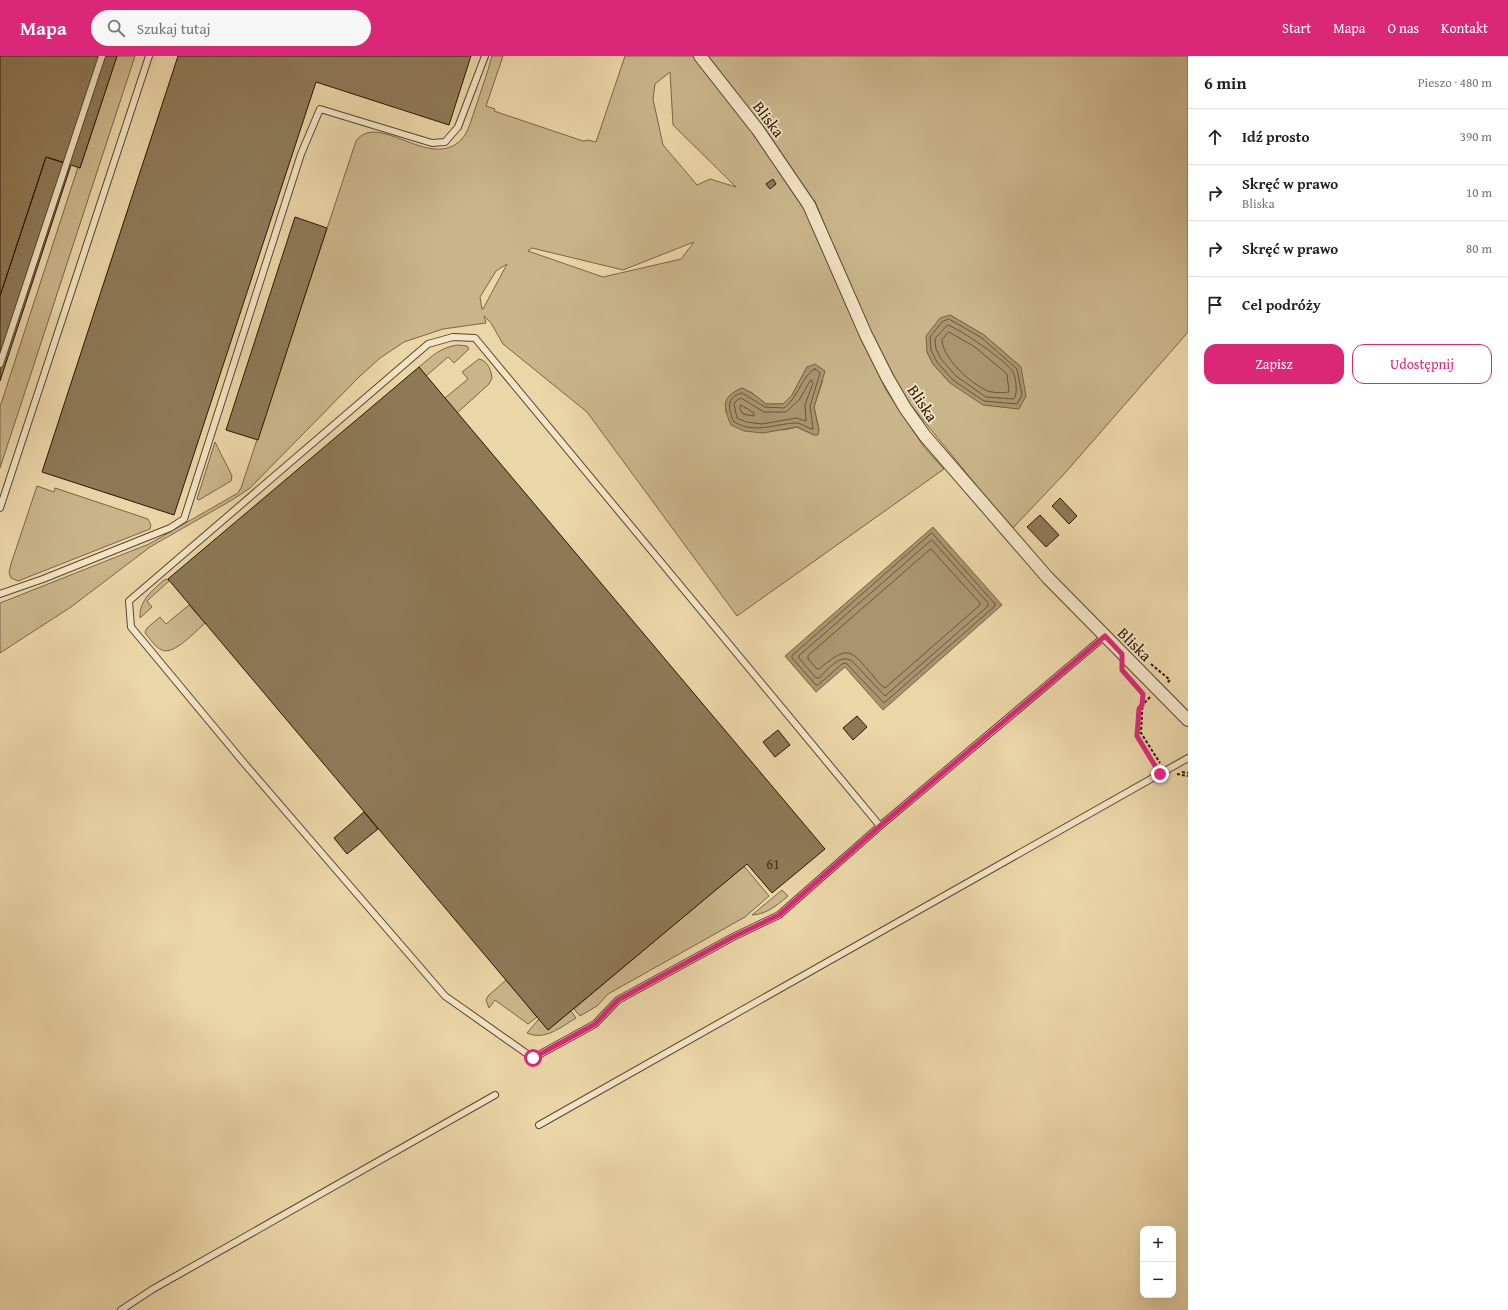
<!DOCTYPE html>
<html lang="pl">
<meta charset="utf-8">
<style>
body{margin:0;font-family:"Gentium Book Plus",serif;background:#f6f6f6;color:#222}
.controls{position:absolute;right:12px;bottom:12px;display:grid;overflow:hidden;border-radius:8px;box-shadow:0 4px 16px #0002}
.controls button{width:36px;height:36px;display:grid;place-items:center;padding:0;border:0;border-bottom:1px solid #e0e0e0;background:#fff;color:#222;font:20px sans-serif}
.stop{position:absolute;width:12px;height:12px;margin:-9px;border:3px solid #db2777;border-radius:50%;background:#fff}
.stop.end{background:#db2777;border-color:#fff;box-shadow:0 1px 4px #0008}
.list{margin:0;padding:0;list-style:none}
h2{display:flex;justify-content:space-between;align-items:center;height:52px;margin:0;padding:0 16px;font-size:17px}
h2 small{font-size:13px;font-weight:400;color:#767676}
.list li{display:grid;grid-template-columns:26px 1fr auto;gap:12px;align-items:center;box-sizing:border-box;height:56px;padding:0 16px;border-top:1px solid #e0e0e0}
.list b{display:block;font-size:15px;white-space:nowrap}
.list p{margin:0;font-size:13px;white-space:nowrap;color:#767676}
.list em{font-size:13px;font-style:normal;color:#767676}
.actions{display:flex;gap:8px;padding:12px 16px}
.actions a{flex:1;padding:9px 0;border:1px solid #db2777;border-radius:12px;text-align:center;font-size:14px;color:#db2777}
.actions .main{background:#db2777;color:#fff}
.icon{flex:none;width:22px;height:22px;fill:none;stroke:currentColor;stroke-width:2;stroke-linecap:round;stroke-linejoin:round}
.map{position:relative;flex:none;width:1188px;height:1254px;overflow:hidden}
header{display:flex;align-items:center;gap:24px;box-sizing:border-box;height:56px;padding:0 20px;background:#db2777;color:#fff}
header strong{font-size:19px}
nav{display:flex;gap:22px;margin-inline-start:auto;font-size:14px}
.search{width:280px;height:36px;background:#f6f6f6;display:flex;align-items:center;gap:10px;box-sizing:border-box;padding:0 14px;border-radius:22px;color:#767676;font-size:15px}
main{display:flex}
aside{flex:1;background:#fff}
.map>svg:first-child{display:block}
.green{fill:#cab58b;stroke:#7a6446;fill-rule:evenodd}
.water{fill:#a9946f;stroke:#766143}
.lines{fill:none;stroke-linecap:round;stroke-linejoin:round}
.shore{stroke:#695438;stroke-width:1}
.building{fill:#8e7957;stroke:#291400}
.lane-casing{stroke:#5a442a;stroke-width:8}
.street-casing{stroke:#5a442a;stroke-width:14}
.path{stroke:#291400;stroke-width:2;stroke-dasharray:3 2;stroke-linecap:butt}
.lane{stroke:#f2e4c6;stroke-width:6}
.street{stroke:#f2e4c6;stroke-width:12}
.route{stroke:#db2777;stroke-width:5}
.labels{text-anchor:middle;stroke-width:3.5;stroke-linejoin:round;paint-order:stroke}
.number-label{font-size:14px;fill:#422d16}
.street-label{font-size:16px;fill:#291400;stroke:#f2e4c6}
</style>
<header>
<strong>Mapa</strong>
<div class="search"><svg class="icon" aria-label="search" viewBox="0 0 24 24"><circle cx="10" cy="10" r="6"/><path d="M15 15l6 6"/></svg>Szukaj tutaj</div>
<nav><a>Start</a><a>Mapa</a><a>O nas</a><a>Kontakt</a></nav>
</header>
<main>
<div class="map">
<svg width="1188" height="1254" viewBox="0 0 1188 1254">
<rect width="100%" height="100%" fill="#ebd6a8"/>
<filter id="stains"><feTurbulence type="fractalNoise" baseFrequency=".005" numOctaves="4"/><feColorMatrix values="0 0 0 0 .2 0 0 0 0 .09 0 0 0 0 .02 0 0 0 .5 -.17"/></filter>
<radialGradient id="worn" r=".72"><stop offset=".6" stop-color="#630" stop-opacity="0"/><stop offset="1" stop-color="#630" stop-opacity=".3"/></radialGradient>
<path class="green" d="M117,0H135L0,412V351L78,111L80,112Z
M492,0H503L486,50L495,53L494,55L583,85L588,84L596,86L625,0H1188V276L1065,417L1012,473L906,343L880,294L849,230L815,145L802,147L886,334L924,391L944,413L737,560L587,356L503,288L491,267L484,260L486,267L443,273L404,286L380,302L359,321L250,432L232,444L150,491L71,551L0,597V547L149,488L238,437L241,432L356,85C379,53 435,121 465,79C470,71 472,61 475,53C481,35 487,18 492,0ZM670,16L673,69L736,131L710,123L697,129L663,89L653,43L655,28ZM694,186L681,203L603,221L528,195L532,192L623,214ZM507,208L483,253H482L480,241L496,215ZM950,259L984,279L1021,311L950,327L933,308L927,296ZM807,311L823,324L814,351L819,374L814,379L797,371L784,374L726,357C725,343 729,338 742,332L752,337L766,348H783L792,339Z
M458,289L467,290L469,293L454,307L448,301L426,320L419,311C432,300 441,291 458,289Z
M479,303C488,305 491,314 492,322L489,328L457,357L445,342L468,323L462,316Z
M215,386L232,420L231,425L199,444L197,443Z
M37,430L54,436L55,432L148,463L151,469L150,473L18,525L11,522L9,517L11,508Z
M168,523L169,525L147,545L152,551L140,562C139,544 153,534 164,524Z
M189,549L205,567C196,575 173,600 162,594C156,592 151,584 146,578L145,576L147,572L160,561L166,568Z
M744,810L769,840L745,861L608,938L597,950L580,960L574,953Z
M782,834L788,840C776,850 767,858 752,859Z
M506,924L537,961L528,968L495,944L489,952L486,944L488,940Z
M571,955L576,962C561,971 545,985 527,977L539,963L548,974Z"/>
<path class="water" d="M950,259L984,279L1021,311L1026,340L1019,353L983,349L950,327L933,308L927,296L926,280L940,262Z
M815,308L825,315L814,351L819,374L818,379H814L797,371L763,377L744,375L731,369C723,350 721,341 742,332L752,337L766,348H783L792,339L807,311Z
M933,471L1002,549L883,654L845,611L816,636L785,600Z"/>
<g class="lines">
<path class="shore" d="M949,263L982,282L1017,313L1022,339L1017,348L984,345L953,324L937,306L931,294L930,281L942,266Z
M948,269C960,273 1008,306 1013,316C1016,322 1018,337 1014,343L986,341L956,320L941,303L936,293L935,283Z
M949,276L975,291L1007,318L1009,336C1004,337 993,337 988,335C972,329 942,302 942,284Z
M815,313L820,317L810,350L813,373C808,373 802,367 796,367C773,368 756,378 734,366C728,353 726,341 742,337L765,351L784,352C797,343 804,317 815,313Z
M811,324L813,327L805,349L806,365L796,362L762,368L746,366L737,362L734,348L737,344L741,342L764,356H786L799,344Z
M741,349L754,357V360L743,358L740,353Z
M932,477L995,548V550L884,647L846,607L842,608L818,629H816L792,602V600Z
M932,484L988,547V550L885,640L852,605C840,597 827,614 819,622H816L799,602V600Z
M931,493L980,547V549L885,632C881,630 877,625 874,621C850,593 849,588 819,613H817L808,603V600Z"/>
</g>
<path class="building" d="M0,0H104L68,108L46,101L0,240Z
M104,0H117L80,112L71,109L0,325V240L46,101L68,108Z
M178,0H471L449,69L316,26L174,459L42,416Z
M773,123L776,128L770,133L766,128Z
M295,161L327,172L258,384L226,374Z
M419,311L825,793L772,837L747,808L548,974L168,523Z
M1060,442L1077,460L1069,468L1052,450Z
M1040,459L1059,479L1046,491L1027,471Z
M857,660L867,671L853,684L843,672Z
M778,674L790,689L775,701L763,686Z
M364,756L378,773L347,798L334,782Z"/>
<g class="lines">
<defs>
<path id="lane" d="M0,308L102,0
M0,452L149,0
M0,538L43,523L170,472L184,463L301,98L320,53L432,87L445,86L458,71L485,0
M880,770L475,282L453,281L428,288L129,545L131,571L244,707L445,940L533,1002L595,968L618,944L733,881L779,859L880,770L1105,580
M539,1069L1188,702
M121,1254L153,1233L495,1039"/>
<path id="street" d="M700,0L758,74L809,149L866,279L887,321L905,352L925,380L1047,521L1188,664"/>
</defs>
<use href="#lane" class="lane-casing"/>
<use href="#street" class="street-casing"/>
<path class="path" d="M1151,608L1170,624L1167,627
M1138,633L1143,638L1141,677L1160,707
M1150,641L1139,653L1137,680L1156,711
M1182,716L1188,717
M1177,718L1188,720"/>
<use href="#lane" class="lane"/>
<use href="#street" class="street"/>
</g>
<g class="lines">
<path class="route" d="M533,1002L595,968L618,944L733,881L779,859L880,770L1105,580L1122,598V614L1143,638L1142,649L1139,653L1137,680L1160,718"/>
</g>
<g class="labels">
<g class="number-label">
<text x="773" y="813">61</text>
</g>
<g class="street-label">
<text transform="translate(769 63) rotate(53)" y="6">Bliska</text>
<text transform="translate(923 347) rotate(56)" y="6">Bliska</text>
<text transform="translate(1135 588) rotate(45)" y="6">Bliska</text>
</g>
</g>
<rect width="100%" height="100%" filter="url(#stains)"/>
<rect width="100%" height="100%" fill="url(#worn)"/>
</svg>
<div class="controls">
<button>+</button>
<button>−</button>
</div>
<div class="stop" style="left:533px;top:1002px"></div>
<div class="stop end" style="left:1160px;top:718px"></div>
</div>
<aside>
<h2>6 min<small>Pieszo · 480 m</small></h2>
<ul class="list">
<li><svg class="icon" aria-label="ahead" viewBox="0 0 24 24"><path d="M12 20V5M6 11l6-6 6 6"/></svg><div><b>Idź prosto</b></div><em>390 m</em></li>
<li><svg class="icon" aria-label="right" viewBox="0 0 24 24"><path d="M7 20v-9h11M14 6l5 5-5 5"/></svg><div><b>Skręć w prawo</b><p>Bliska</p></div><em>10 m</em></li>
<li><svg class="icon" aria-label="right" viewBox="0 0 24 24"><path d="M7 20v-9h11M14 6l5 5-5 5"/></svg><div><b>Skręć w prawo</b></div><em>80 m</em></li>
<li><svg class="icon" aria-label="arrive" viewBox="0 0 24 24"><path d="M6 21V4h12l-3 4 3 4H6"/></svg><div><b>Cel podróży</b></div></li>
</ul>
<div class="actions"><a class="main">Zapisz</a><a>Udostępnij</a></div>
</aside>
</main>
